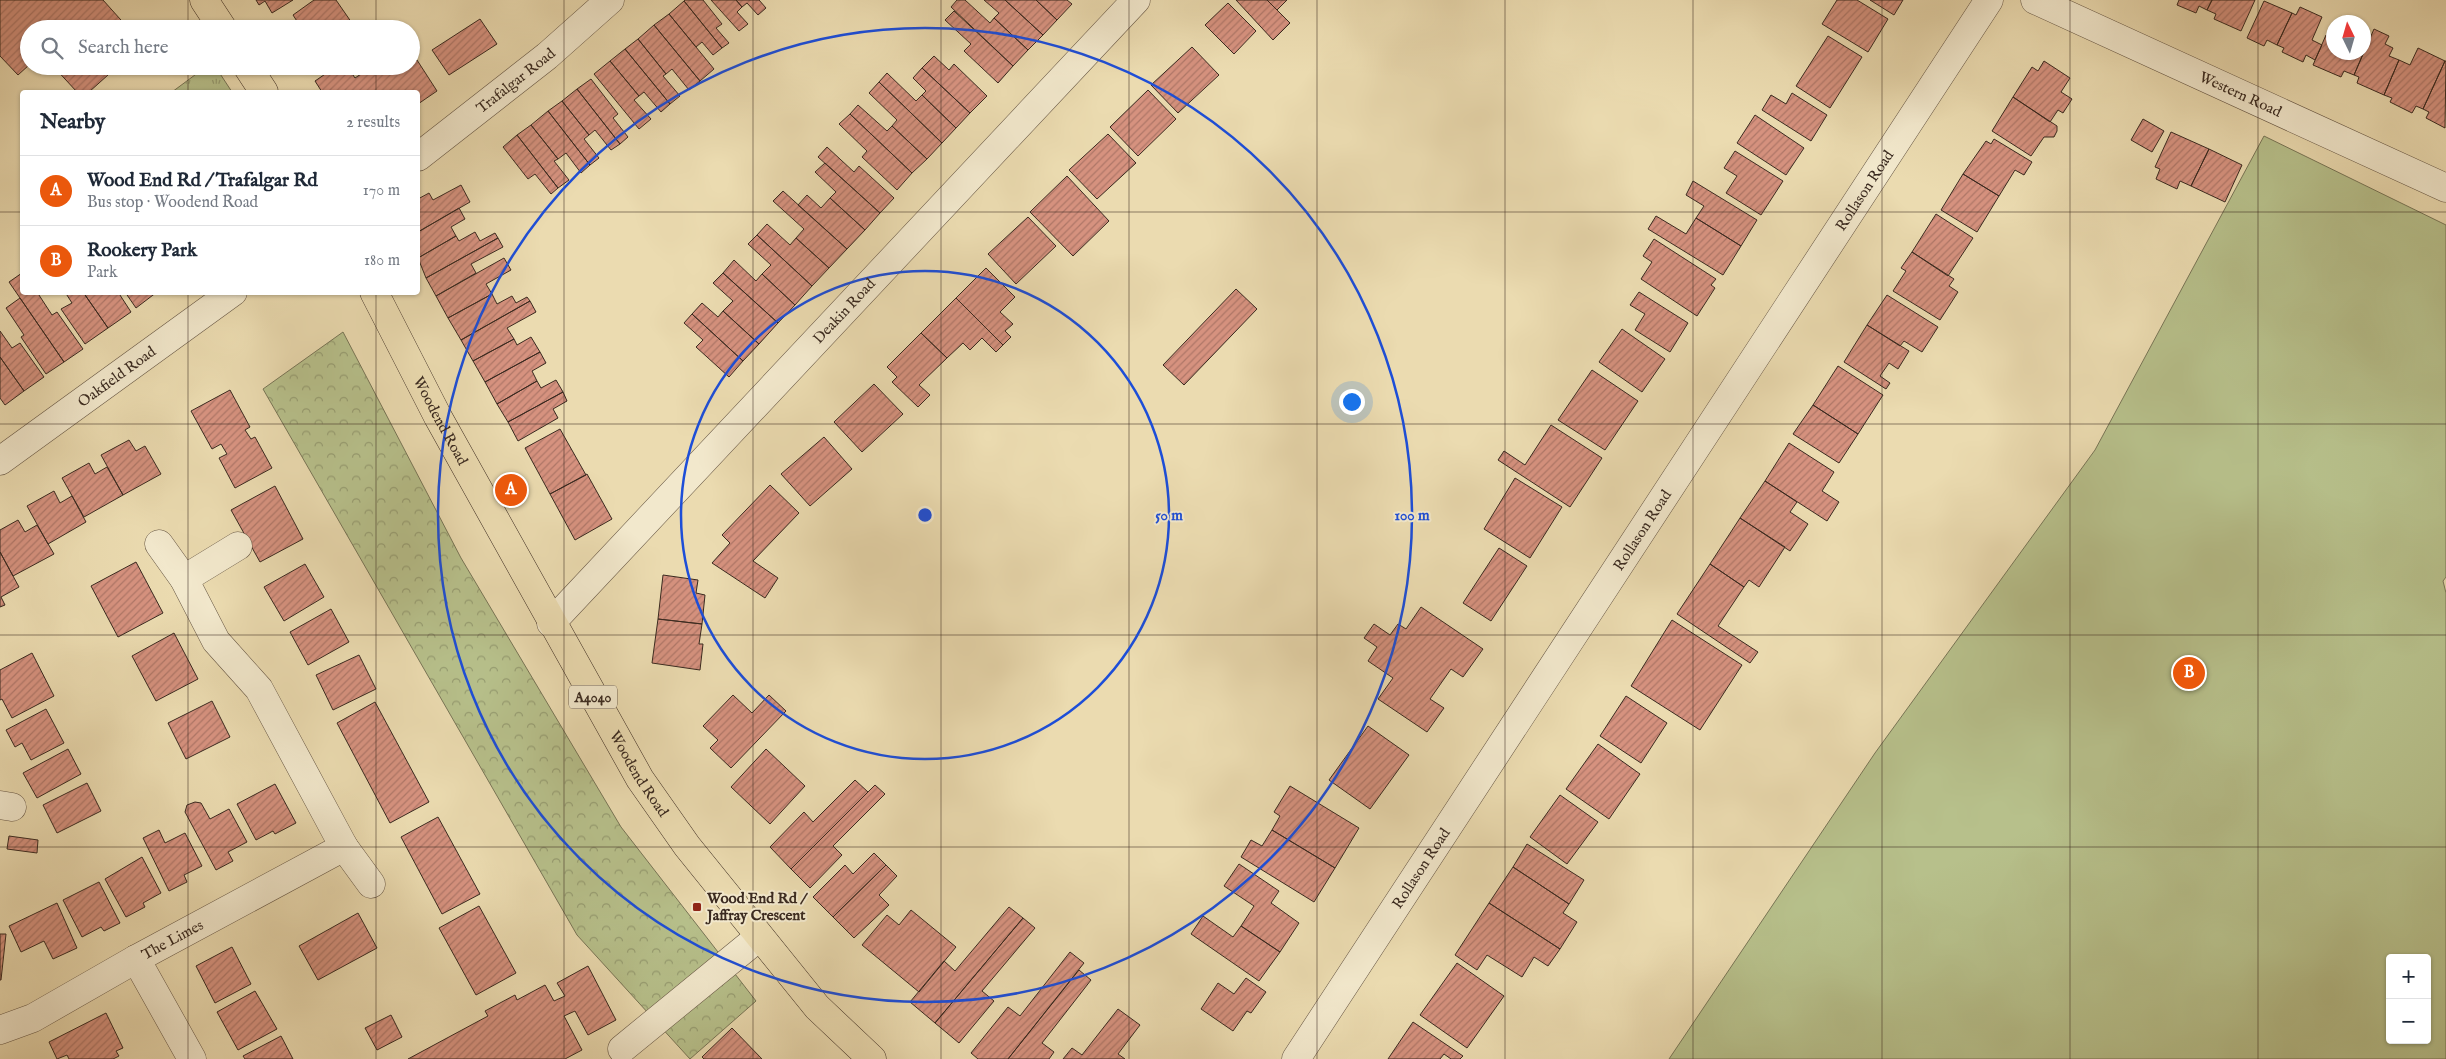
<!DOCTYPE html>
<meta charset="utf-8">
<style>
body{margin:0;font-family:"IM FELL English",serif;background:#f2f2f3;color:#1f2937}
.controls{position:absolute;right:15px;bottom:15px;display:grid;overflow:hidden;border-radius:5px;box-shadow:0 1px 4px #0004}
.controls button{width:45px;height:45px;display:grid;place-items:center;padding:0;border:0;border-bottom:1px solid #e0e1e3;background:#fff;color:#1f2937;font:25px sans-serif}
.compass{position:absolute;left:2326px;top:15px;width:45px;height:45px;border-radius:50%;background:#fff;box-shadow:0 1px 4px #0004;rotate:355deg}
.you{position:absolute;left:1351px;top:401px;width:18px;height:18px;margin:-12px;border:4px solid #fff;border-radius:50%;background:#1a73e8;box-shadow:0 0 0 8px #1a73e833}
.badge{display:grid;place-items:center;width:32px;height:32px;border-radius:50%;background:#ea580c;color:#fff;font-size:16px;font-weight:700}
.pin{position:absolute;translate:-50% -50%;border:2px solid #fff;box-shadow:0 1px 5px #0006}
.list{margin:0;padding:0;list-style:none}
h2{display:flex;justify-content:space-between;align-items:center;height:65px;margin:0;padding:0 20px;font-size:21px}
h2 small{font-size:16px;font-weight:400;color:#747a83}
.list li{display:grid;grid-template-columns:32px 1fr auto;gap:15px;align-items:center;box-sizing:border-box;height:70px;padding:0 20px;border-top:1px solid #e0e1e3}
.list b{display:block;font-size:19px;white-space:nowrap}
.list p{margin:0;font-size:16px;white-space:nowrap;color:#747a83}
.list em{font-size:16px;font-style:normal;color:#747a83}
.icon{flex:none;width:28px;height:28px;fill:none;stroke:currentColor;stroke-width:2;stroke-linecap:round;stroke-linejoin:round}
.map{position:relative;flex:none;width:2446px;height:1059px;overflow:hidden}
.search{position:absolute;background:#fff;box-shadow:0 1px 4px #0004;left:20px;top:20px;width:400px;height:55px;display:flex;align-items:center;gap:12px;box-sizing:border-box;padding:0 18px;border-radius:28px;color:#747a83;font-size:19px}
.panel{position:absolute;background:#fff;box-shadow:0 1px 4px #0004;left:20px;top:90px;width:400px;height:205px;border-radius:5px}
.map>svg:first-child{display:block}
.grass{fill:url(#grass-tufts);stroke:#787556}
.forest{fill:url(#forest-crowns);stroke:#787556}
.park{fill:#b7c08b;stroke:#787556;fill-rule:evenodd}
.building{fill:url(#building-hatch);stroke:#3a2a20}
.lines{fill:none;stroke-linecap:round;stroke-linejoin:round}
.minor-casing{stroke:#665644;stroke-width:29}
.major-casing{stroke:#3a2a20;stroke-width:29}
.minor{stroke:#f2e8cc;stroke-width:28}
.major{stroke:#ebdbb0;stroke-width:28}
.grid{fill:none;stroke:#3a2a20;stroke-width:1;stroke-opacity:0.55}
.ring{fill:none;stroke:#1d4ed8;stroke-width:2.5}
.poi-dot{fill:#8f2418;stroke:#f2e8cc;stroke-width:2}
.labels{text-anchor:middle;stroke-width:4;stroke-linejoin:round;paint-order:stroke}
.shield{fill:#f2e8cc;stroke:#716354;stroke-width:1}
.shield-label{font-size:14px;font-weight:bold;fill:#3a2a20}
.street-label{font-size:15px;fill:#3a2a20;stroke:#f2e8cc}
.poi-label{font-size:15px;font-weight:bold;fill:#3a2a20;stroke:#f2e8cc;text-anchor:start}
.centre{fill:#1d4ed8;stroke:#f2e8cc;stroke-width:2.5}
.ring-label{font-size:15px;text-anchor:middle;font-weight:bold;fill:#1d4ed8;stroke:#f2e8cc;stroke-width:4;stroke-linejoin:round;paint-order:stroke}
</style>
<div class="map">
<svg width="2446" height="1059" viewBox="0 0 2446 1059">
<defs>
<pattern id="grass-tufts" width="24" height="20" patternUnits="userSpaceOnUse" patternTransform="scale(1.25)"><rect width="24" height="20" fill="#b7c08b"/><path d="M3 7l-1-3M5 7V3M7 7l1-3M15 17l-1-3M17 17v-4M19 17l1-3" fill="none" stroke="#969c71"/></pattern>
<pattern id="forest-crowns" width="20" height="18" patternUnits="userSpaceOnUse" patternTransform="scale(1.25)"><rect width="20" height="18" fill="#b7c08b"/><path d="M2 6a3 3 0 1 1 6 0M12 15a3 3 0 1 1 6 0" fill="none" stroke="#969c71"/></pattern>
<pattern id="building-hatch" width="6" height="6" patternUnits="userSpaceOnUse" patternTransform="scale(1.25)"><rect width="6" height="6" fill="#d6927f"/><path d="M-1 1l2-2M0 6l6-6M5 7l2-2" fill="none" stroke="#af7768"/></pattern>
</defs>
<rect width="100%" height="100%" fill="#ebdbb0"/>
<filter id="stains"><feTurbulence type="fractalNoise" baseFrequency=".004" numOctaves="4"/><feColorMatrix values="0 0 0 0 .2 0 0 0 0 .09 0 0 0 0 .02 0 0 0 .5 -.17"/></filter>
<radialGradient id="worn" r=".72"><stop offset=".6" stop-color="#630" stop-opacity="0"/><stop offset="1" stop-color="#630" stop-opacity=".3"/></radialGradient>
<path class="grass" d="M207,66H215L232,92H172Z"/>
<path class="forest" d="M343,332L461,558L621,827L756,1001L690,1059L577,935L263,389Z"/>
<path class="park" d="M2264,136L2446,225V577L2443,581L2446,593V1059H1669L1875,753L2095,450ZM2390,958H2427V1040H2390Z"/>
<path class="building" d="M0,0H103L129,29H29V65L18,75L0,56Z
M256,0H293L272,13L265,1L259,5Z
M314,0H336L354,26L350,29H302L293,15Z
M685,0H703L722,24L716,28L729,43L722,48L684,1Z
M711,0H736L742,7L737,12L748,24L739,31Z
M736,0H759L766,8L758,15L747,3L742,7Z
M957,0H965L990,23L994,18L1028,50L1013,66L951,7Z
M984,0H1005L1043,35L1028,50L994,18L999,13Z
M1005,0H1036L1057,20L1043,35Z
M1036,0H1067L1072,4L1057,20Z
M1236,0H1267L1290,23L1273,40Z
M1267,0H1287L1277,10Z
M1837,0H1857L1888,19L1868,52L1822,24Z
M1870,0H1903L1894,15Z
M2179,0H2212L2207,10L2199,6L2196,13L2177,5Z
M2212,0H2255L2241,31L2214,19L2216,14L2207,10Z
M684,1L722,48L713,55L702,42L696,47L669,14Z
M2264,1L2292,13L2277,45L2267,40L2264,46L2247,38Z
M1228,3L1256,31L1234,54L1205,25Z
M2300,7L2322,17L2312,40L2322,45L2315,60L2306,55L2303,62L2282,52L2284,48L2277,45L2292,13L2296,15Z
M954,11L1013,66L998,83L964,51L971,44L945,20Z
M669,14L714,69L700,81L654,25Z
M480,19L497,44L449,75L432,50Z
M654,25L700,81L689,90L672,69L666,74L638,39Z
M2374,29L2389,36L2385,44L2393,48L2389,56L2399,60L2384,95L2357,83L2359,77L2354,75Z
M2326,35L2334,38V52H2364V46L2366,47L2354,75L2344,71L2341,77L2313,65Z
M1828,36L1862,57L1830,108L1796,86Z
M638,39L666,74L663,76L680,96L670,104L625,49Z
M1192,47L1219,75L1178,113L1151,85Z
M2418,48L2445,61L2423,109L2416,106L2412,113L2390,102L2392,98L2384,95L2399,60L2410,65Z
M625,49L670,104L661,112L644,92L639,96L610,61Z
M934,56L949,70L954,64L987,96L970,113L922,68Z
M417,60L437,91L418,104V92H322L315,81L337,66H347L355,78L373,66L406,67L411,66Z
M610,61L639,96L634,100L651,119L639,129L594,74Z
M2044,61L2070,78L2061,92L2072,99L2063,113L2058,110L2050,122L2013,97L2032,67L2038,71Z
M2445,61H2446L2445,128L2426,118L2429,112L2423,109Z
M53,66H118L89,92H77Z
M922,68L970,113L956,128L922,95L926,91L913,78Z
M887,73L916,101L922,95L956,128L942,143L879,82Z
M591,79L618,114L613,118L628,137L620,144L577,89Z
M879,82L942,143L927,159L892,126L897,120L869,93Z
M577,89L620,144L611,150L595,130L589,135L562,101Z
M1148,90L1176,119L1138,156L1110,127Z
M1792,93L1827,115L1811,141L1762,110L1771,95L1786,104Z
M2013,97L2057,126V131L2054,137H2044L2031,156L1992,131Z
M562,101L589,135L584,139L599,158L590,165L548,111Z
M858,105L887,131L892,126L927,159L912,173L850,114Z
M548,111L590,165L581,173L566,153L558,159L531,125Z
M850,114L912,173L897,190L862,157L867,151L839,124Z
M1755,115L1804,148L1786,175L1737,143Z
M2143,119L2164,131L2152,152L2131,140Z
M531,125L558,159L554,161L569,180L558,188L517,135Z
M2171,132L2209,149L2191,186L2180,181L2177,189L2156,179L2160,169L2155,167Z
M1108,134L1136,163L1097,199L1069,170Z
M517,135L558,188L551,194L535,174L528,179L503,147Z
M1994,139L2032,162L2024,175L2015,170L1999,196L1963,174L1986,141L1991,144Z
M827,147L854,172L859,166L894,198L880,213L818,157Z
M2209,149L2242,165L2225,202L2191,186Z
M1735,151L1783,181L1761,215L1726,193L1737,176L1724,168Z
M825,163L880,213L865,230L830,198L836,192L815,172Z
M1963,174L1999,196L1977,232L1941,210Z
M1067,176L1109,221L1073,256L1030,212Z
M1693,181L1757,220L1741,246L1696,218L1704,206L1686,195Z
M461,185L470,202L418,232V199L429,193L433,200Z
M783,191L847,249L829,268L796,238L804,229L773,201Z
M807,195L821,208L830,198L865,230L847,249L798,205Z
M459,208L465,219L451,227L456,236L418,258V232Z
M1936,214L1973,238L1948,276L1912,252Z
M1656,216L1686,234L1696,218L1741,246L1723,275L1648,229Z
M1028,217L1056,246L1016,284L988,254Z
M767,224L790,245L796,238L829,268L812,286L757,235Z
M475,232L480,241L495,233L498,238L426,278L418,258L456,236L459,241Z
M757,235L812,286L795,305L762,274L771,265L748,244Z
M498,238L503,247L471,264L476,273L436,296L426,278Z
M1654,239L1716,279L1711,285L1715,288L1697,316L1641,279L1652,262L1643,256Z
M1912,252L1954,279L1949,286L1958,292L1940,320L1893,291L1906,271L1901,268Z
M504,258L511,270L486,284L492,294L448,318L436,296Z
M734,260L756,281L762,274L795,305L778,323L723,273Z
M986,268L1015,297L1000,312L1013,324L1005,331L1011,337L1003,345L956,298Z
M22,273V292H37L52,315L57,312L83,349L64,362L9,282Z
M723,273L778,323L759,344L723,311L733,301L713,283Z
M1236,289L1257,309L1184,385L1163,365Z
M65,292H83L108,328L85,344L61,309L72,303Z
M83,292H118L131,312L108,328Z
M125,292H157L136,308Z
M1639,292L1688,323L1670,352L1635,330L1645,314L1630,305Z
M492,294L497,304L512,296L516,303L527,297L530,301L461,340L448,318Z
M1887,295L1938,327L1922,352L1904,341L1900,346L1867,325Z
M20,298L64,362L46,374L21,337L24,335L6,308Z
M956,298L1003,345L996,352L982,338L970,350L963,343L947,358L921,333Z
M530,301L536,312L507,328L514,339L473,361L461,340Z
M702,303L718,317L723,311L759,344L743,361L692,314Z
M692,314L743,361L729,377L696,347L703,340L684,323Z
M1867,325L1909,351L1898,369L1889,363L1880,376L1890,383L1886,389L1844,362Z
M1622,329L1665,359L1642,392L1599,362Z
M0,331L12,348L20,343L44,377L24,391L0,357Z
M921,333L947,358L919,385L930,395L918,407L892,382L897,377L887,367Z
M531,337L540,352L485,382L473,361L514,339L517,345Z
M540,352L546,363L532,371L537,381L497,404L485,382Z
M0,357L24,391L5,405L0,398Z
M1838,366L1883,395L1858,434L1813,405Z
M1592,370L1638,401L1605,450L1558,420Z
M556,380L563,392L508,422L497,404L537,381L541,388Z
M874,384L903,414L862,452L834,422Z
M230,390L250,427L245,430L251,439L255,437L272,468L235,488L219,458L227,454L221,444L212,449L191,411Z
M563,392L567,401L553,409L558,418L518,441L508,422Z
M1813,405L1858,434L1839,463L1793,434Z
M1551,425L1602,458L1570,507L1498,460L1504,451L1525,465Z
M560,429L586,475L550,494L525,448Z
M824,437L852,469L810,506L781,474Z
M129,440L136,451L145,446L161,474L123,495L101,455Z
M1789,443L1834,472L1822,491L1839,502L1827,521L1765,481Z
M89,463L95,474L107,467L123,495L84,517L62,478Z
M587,474L612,519L575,540L550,494Z
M1515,478L1562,507L1530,558L1484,529Z
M1765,481L1797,502L1790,512L1808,524L1790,551L1740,518Z
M770,485L799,513L753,561L778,578L765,598L712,563L730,543L722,535Z
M275,486L303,539L260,562L231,510Z
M54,491L60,503L72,496L86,522L48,544L27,506Z
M1740,518L1785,547L1759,587L1749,580L1744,587L1710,564Z
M18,520L25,532L37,525L54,554L13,576L0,552V530Z
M1499,548L1527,566L1491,621L1463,603Z
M0,552L19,587L1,597L5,605L0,607Z
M136,562L163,613L118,637L91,586Z
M305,564L324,597L284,621L264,587Z
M1710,564L1744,587L1718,626L1758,652L1750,663L1677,614Z
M663,575L698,580L696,593L705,595L702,624L658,619Z
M1421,607L1483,649L1463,677L1451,669L1430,699L1444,708L1427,732L1378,699L1393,678L1368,661L1377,647L1364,638L1374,624L1390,635L1398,624L1406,629Z
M331,609L349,642L308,665L290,632Z
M658,619L702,624L699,644H703L700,670L652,663Z
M1672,620L1742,665L1700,730L1631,686Z
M174,633L198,679L156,701L132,656Z
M32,653L54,696L12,718L2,699L0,700V670Z
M359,655L376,689L333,710L316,675Z
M733,695L752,713L769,695L786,711L731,768L710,748L718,740L703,726Z
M1626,696L1667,723L1641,763L1600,736Z
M212,701L230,737L186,759L168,723Z
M375,702L429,802L390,823L337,723Z
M46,709L64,743L31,760L22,743L15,747L6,730Z
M1368,726L1409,755L1370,809L1329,780Z
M1598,744L1640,774L1609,819L1566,789Z
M68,749L81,774L37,798L23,773Z
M766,749L805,786L770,824L731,787Z
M855,780L868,792L791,869L770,847L804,812L813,822Z
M87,783L101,811L57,833L43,805Z
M275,784L296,823L275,834L273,831L256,840L237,804Z
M875,785L885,794L833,846L842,855L810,888L791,869Z
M1290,786L1359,828L1335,868L1272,830L1280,816L1274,812Z
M1560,795L1598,822L1567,864L1530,837Z
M195,802L201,803L210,819L229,809L247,842L228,852L233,861L216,870L185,812L187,805Z
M438,817L480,894L442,914L401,837Z
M159,830L165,843L185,833L202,866L184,875L187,882L169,891L143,838Z
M1272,830L1335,868L1314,902L1241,857L1251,840L1262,846Z
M9,836L38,840L37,853L7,849Z
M1527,844L1584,880L1569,904L1513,867Z
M874,853L886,865L833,917L813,897L845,865L853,874Z
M142,857L161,893L143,903L145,907L126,917L105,879Z
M1239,864L1279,891L1271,903L1299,923L1280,952L1241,926L1254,906L1224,886Z
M886,865L897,876L879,895L889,905L854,938L833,917Z
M1513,867L1569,904L1563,913L1577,922L1560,949L1489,903Z
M99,882L120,923L104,931L101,927L82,937L63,900Z
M57,903L77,948L53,959L44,941L21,952L9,926Z
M1489,903L1560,949L1548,966L1534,957L1522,977L1487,955L1477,970L1455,955Z
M479,906L516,973L476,995L439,928Z
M1009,907L1023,918L935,1023L910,1002L944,961L955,971Z
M911,910L956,947L919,992L862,945L887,915L899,925Z
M358,913L377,948L318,980L299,946Z
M1203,916L1233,937L1241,926L1280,952L1259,981L1191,934Z
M1023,918L1035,928L982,991L994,1001L959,1043L935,1023Z
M0,934H6L1,980H0Z
M232,947L251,984L215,1003L196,966Z
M1070,952L1084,963L1008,1059H978L971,1053L1008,1007L1020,1016Z
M1457,963L1504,996L1467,1048L1420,1015Z
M588,966L616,1020L588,1035L575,1011L564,1016L582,1050L565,1059H408L488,1016L485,1011L515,995L517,1000L545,985L554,1001L565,996L557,983Z
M1079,970L1091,980L1042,1043L1054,1052L1049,1059H1008Z
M1246,978L1266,992L1251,1013L1247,1011L1233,1031L1201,1009L1218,983L1234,994Z
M255,991L277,1029L238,1050L217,1012Z
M1118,1009L1140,1025L1118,1054L1125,1059H1063L1072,1048L1082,1055Z
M106,1013L123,1048L116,1051L119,1056L113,1059H69L67,1055L57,1059L49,1042Z
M391,1015L402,1037L377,1050L365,1028Z
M1413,1022L1463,1056L1460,1059H1451L1444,1054L1440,1059H1388Z
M732,1028L762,1059H704L702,1057Z
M281,1036L293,1059H245L243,1056Z"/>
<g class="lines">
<defs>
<g id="minor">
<path id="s1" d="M2035,0L2446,188"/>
<path id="s2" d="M418,157L547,56L610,0"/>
<path id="s3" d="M0,461L233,292"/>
<path d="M159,544L184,579L216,641L259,689L344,847L371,884"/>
<path d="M184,579L238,546"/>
<path id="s4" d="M551,623L1136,0"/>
<path d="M0,805L12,807"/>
<path d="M136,959L192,1059"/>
<path id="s5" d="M0,1030L33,1018L136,959L344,847"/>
<path d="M622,1049L759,937"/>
<path id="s6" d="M1296,1059L1989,0"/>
</g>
<g id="major">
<path d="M204,0L223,29"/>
<path d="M247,66L264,92"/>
<path id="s7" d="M374,292L438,417L640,779L687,846L817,1007L872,1059"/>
</g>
</defs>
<use href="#minor" class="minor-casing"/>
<use href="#major" class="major-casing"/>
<use href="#minor" class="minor"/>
<use href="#major" class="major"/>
</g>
<path class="grid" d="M188,0V29M376,0V29M564,0V1059M753,0V1059M941,0V1059M1129,0V1059M1317,0V1059M1505,0V1059M1693,0V1059M1882,0V1059M2070,0V1059M2258,0V1059M188,66V92M376,66V92M0,212H22M418,212H2446M188,292V1059M376,292V1059M0,424H2446M0,635H2446M0,847H2446"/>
<g class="ring">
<circle cx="925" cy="515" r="244"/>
<circle cx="925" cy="515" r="487"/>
</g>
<rect class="poi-dot" x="692" y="902" width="10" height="10" rx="2.5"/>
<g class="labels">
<rect class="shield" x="569" y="685.5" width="48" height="23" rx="4"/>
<g class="shield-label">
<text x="593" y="702">A4040</text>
</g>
<g class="street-label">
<text dy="5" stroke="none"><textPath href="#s2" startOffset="124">Trafalgar Road</textPath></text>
<text dy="5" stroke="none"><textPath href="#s1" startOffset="226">Western Road</textPath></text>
<text dy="5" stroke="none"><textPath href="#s6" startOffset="1038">Rollason Road</textPath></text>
<text dy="5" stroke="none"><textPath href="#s4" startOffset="428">Deakin Road</textPath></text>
<text dy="5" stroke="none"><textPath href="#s3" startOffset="144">Oakfield Road</textPath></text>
<text dy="5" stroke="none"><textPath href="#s7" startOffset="145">Woodend Road</textPath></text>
<text dy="5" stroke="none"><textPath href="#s6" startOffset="632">Rollason Road</textPath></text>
<text dy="5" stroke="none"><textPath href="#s7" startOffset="550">Woodend Road</textPath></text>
<text dy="5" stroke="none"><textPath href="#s6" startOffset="228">Rollason Road</textPath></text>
<text dy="5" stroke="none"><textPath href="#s5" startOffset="195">The Limes</textPath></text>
</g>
<g class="poi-label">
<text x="707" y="903">Wood End Rd /<tspan x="707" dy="17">Jaffray Crescent</tspan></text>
</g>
</g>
<circle cx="925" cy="515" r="8" class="centre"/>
<g class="ring-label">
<text x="1169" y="520">50 m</text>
<text x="1412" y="520">100 m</text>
</g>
<rect width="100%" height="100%" filter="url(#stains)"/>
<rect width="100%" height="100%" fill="url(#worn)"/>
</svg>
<div class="controls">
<button>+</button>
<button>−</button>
</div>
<svg class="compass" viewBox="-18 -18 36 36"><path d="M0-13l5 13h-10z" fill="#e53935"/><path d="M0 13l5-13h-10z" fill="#747a83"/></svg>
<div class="you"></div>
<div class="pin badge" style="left:511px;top:490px">A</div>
<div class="pin badge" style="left:2189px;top:673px">B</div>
<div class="search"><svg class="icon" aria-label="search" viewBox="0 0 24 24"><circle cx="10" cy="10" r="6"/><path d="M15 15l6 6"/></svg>Search here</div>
<section class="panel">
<h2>Nearby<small>2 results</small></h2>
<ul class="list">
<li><span class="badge">A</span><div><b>Wood End Rd / Trafalgar Rd</b><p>Bus stop · Woodend Road</p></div><em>170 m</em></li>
<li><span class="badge">B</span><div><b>Rookery Park</b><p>Park</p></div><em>180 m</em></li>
</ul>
</section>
</div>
